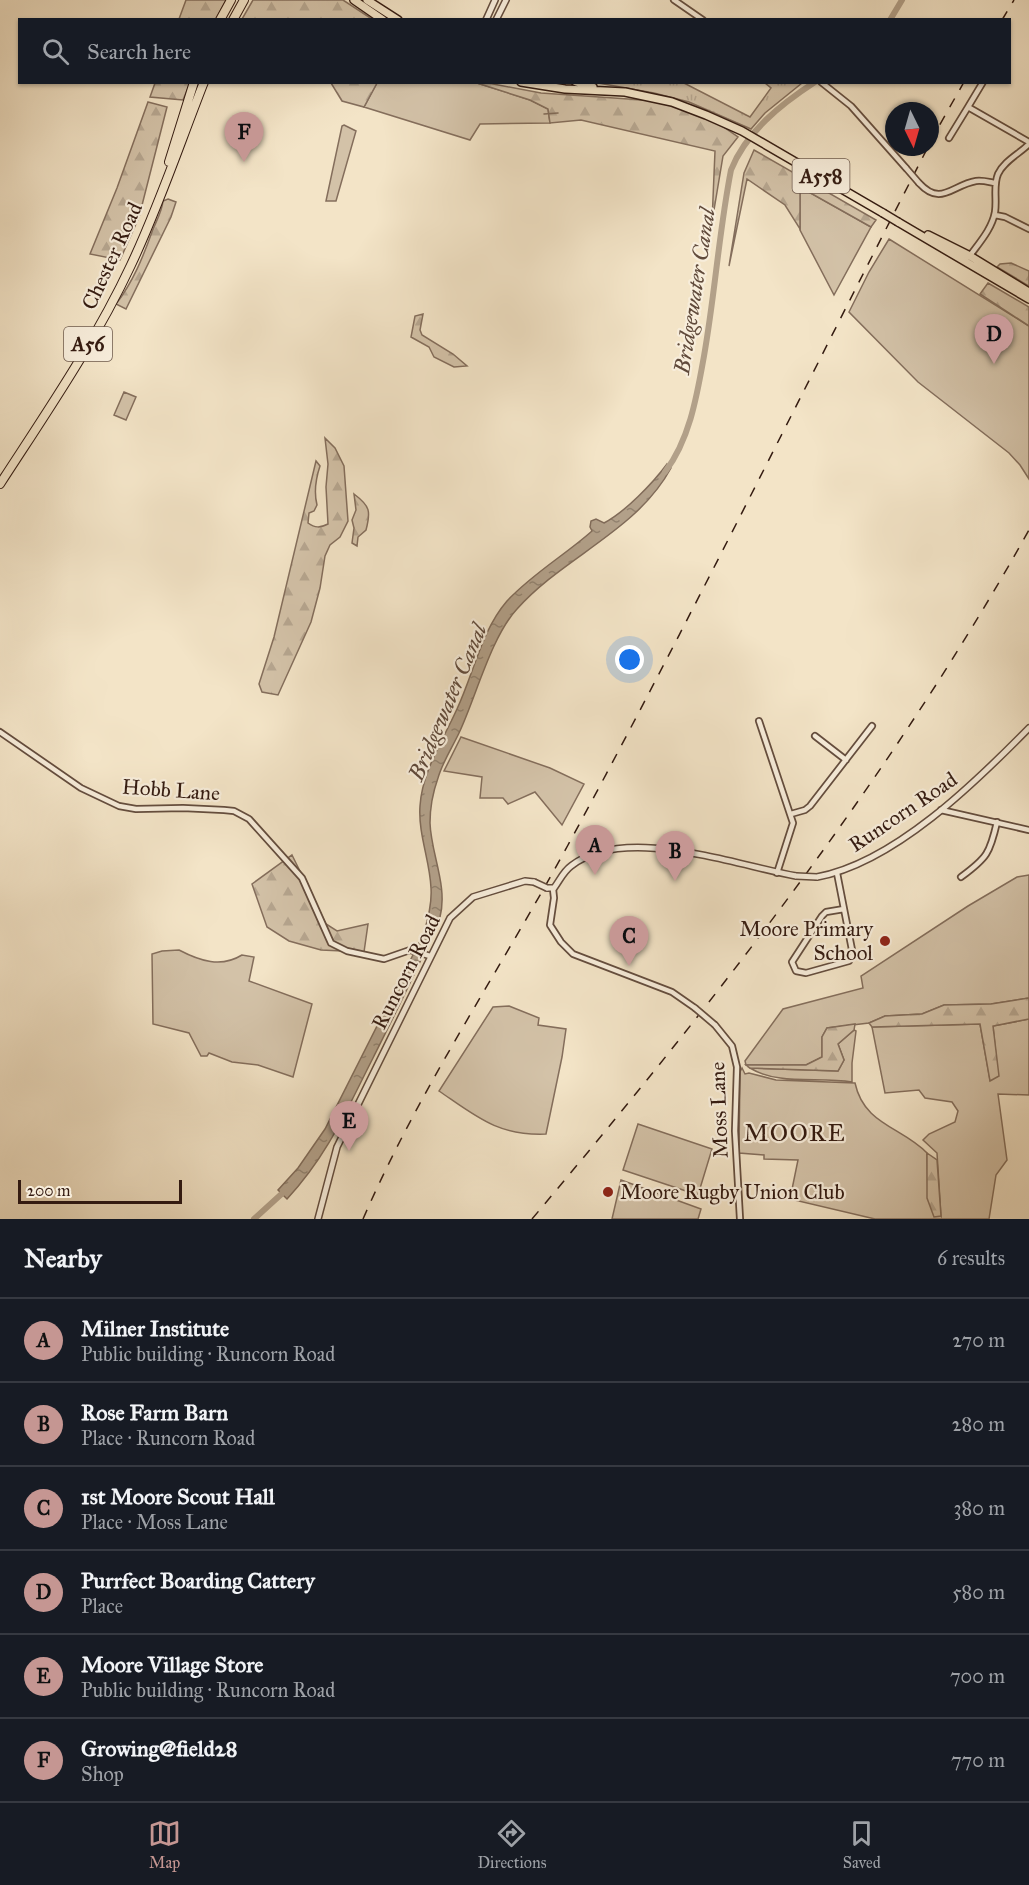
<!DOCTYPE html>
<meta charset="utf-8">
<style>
body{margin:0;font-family:"IM FELL Great Primer",serif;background:#242831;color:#f1f3f6}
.compass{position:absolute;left:885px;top:102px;width:54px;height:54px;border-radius:50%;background:#171b24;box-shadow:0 2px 4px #0004;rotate:175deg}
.scale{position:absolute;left:18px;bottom:15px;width:164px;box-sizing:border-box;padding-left:6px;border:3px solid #341b11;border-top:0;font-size:16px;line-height:21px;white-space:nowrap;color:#341b11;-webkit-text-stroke:4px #f7eddb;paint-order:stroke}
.you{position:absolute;left:630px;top:660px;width:21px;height:21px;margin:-15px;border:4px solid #fff;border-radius:50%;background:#1a73e8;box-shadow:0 0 0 9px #1a73e833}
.badge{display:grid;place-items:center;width:39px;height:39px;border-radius:50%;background:#c59692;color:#111;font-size:20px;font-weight:700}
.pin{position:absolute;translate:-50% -50px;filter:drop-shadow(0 2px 3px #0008)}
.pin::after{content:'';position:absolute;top:32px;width:21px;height:18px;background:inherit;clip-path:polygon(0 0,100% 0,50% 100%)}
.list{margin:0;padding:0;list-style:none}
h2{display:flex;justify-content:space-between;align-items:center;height:78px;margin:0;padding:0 24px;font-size:26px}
h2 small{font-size:20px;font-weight:400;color:#9ea1a6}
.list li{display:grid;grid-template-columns:39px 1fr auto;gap:18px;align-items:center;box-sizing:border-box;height:84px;padding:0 24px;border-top:2px solid #363941}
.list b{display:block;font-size:22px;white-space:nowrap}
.list p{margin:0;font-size:20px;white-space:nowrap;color:#9ea1a6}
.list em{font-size:20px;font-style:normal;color:#9ea1a6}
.icon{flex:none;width:33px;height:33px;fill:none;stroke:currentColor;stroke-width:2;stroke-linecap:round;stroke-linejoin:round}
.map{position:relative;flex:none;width:1029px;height:1219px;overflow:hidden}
.search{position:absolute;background:#171b24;box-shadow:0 2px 4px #0004;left:18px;right:18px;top:18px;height:66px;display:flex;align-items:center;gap:15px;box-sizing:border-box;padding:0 21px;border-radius:0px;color:#9ea1a6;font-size:22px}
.sheet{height:582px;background:#171b24}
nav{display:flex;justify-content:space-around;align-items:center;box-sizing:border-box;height:84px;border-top:2px solid #363941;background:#171b24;font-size:16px;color:#9ea1a6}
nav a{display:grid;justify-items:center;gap:3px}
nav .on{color:#c59692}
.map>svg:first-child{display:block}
.grass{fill:#d3c2a8;stroke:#846e5c;stroke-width:1.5}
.forest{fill:url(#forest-firs);stroke:#846e5c;stroke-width:1.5}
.park{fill:url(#park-tufts);stroke:#846e5c;stroke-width:1.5}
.water{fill:url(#water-ripples);stroke:#806b59;stroke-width:1.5}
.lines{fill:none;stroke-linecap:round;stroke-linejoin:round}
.stream{stroke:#806b59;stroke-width:1.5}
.canal{stroke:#b2a089;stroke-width:6}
.minor-casing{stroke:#644d3e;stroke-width:8}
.tertiary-casing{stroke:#644d3e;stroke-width:8}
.primary-casing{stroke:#341b11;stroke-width:10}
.trunk-casing{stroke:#341b11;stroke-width:10}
.minor{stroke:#f7eddb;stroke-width:4.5}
.tertiary{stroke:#f7eddb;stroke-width:5}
.primary{stroke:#f3e4c7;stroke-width:7}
.trunk{stroke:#f3e4c7;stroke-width:8}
.rail{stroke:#341b11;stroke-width:1.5;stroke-dasharray:10 10;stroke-linecap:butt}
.minor-bridge-casing{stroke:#644d3e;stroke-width:8;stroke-linecap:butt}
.tertiary-bridge-casing{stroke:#644d3e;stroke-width:8;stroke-linecap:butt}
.primary-bridge-casing{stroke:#341b11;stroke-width:10;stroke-linecap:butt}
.minor-bridge{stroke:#f7eddb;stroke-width:4.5}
.tertiary-bridge{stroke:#f7eddb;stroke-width:5}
.primary-bridge{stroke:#f3e4c7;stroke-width:7}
.poi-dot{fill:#8f2418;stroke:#f7eddb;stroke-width:2}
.labels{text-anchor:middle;stroke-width:4.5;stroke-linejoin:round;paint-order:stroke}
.shield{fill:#f7eddb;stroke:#6e5a4e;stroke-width:1.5}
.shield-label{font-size:20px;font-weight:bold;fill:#341b11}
.street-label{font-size:21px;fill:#341b11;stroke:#f7eddb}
.poi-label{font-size:21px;fill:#341b11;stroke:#f7eddb;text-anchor:end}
.water-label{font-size:22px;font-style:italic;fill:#604a3b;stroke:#f7eddb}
.quarter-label{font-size:24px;letter-spacing:1.5px;fill:#341b11;stroke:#f7eddb}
</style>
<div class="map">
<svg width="1029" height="1219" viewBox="0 0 1029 1219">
<defs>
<pattern id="forest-firs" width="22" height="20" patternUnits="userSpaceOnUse" patternTransform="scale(1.5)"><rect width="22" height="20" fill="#d3c2a8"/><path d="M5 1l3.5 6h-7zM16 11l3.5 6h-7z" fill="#b6a690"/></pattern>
<pattern id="park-tufts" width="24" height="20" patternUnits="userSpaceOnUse" patternTransform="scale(1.5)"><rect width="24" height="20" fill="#d3c2a8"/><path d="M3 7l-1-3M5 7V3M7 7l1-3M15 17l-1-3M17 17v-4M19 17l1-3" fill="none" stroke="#b6a690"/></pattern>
<pattern id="water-ripples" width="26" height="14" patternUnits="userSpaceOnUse" patternTransform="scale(1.5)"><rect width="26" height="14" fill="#b2a089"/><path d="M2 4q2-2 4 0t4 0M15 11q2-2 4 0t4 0" fill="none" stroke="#92826f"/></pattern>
</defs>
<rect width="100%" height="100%" fill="#f3e4c7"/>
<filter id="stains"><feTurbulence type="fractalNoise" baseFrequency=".00333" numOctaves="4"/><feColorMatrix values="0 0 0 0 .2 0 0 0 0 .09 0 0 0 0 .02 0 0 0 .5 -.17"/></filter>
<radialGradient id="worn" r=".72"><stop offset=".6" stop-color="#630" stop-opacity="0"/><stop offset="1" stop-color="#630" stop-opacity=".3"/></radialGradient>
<path class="grass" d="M377,83H477L530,100L548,109L550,123L480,124L470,140L364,107Z
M344,125L356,131L336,201H326L342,126Z
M800,187L871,227L834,295L800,230Z
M889,239L1029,326V479L1020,465L1009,453L918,382L849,312L869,272Z
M124,392L136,397L126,420L114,415Z
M461,737L550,768L584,784L562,825L535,792L508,804L503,798H480L482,777L444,771Z
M1029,875V998L991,1004L944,1005L922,1014L885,1016L869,1023L827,1028L822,1037V1057L806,1065H746L745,1061L783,1009L863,988L861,976L968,906L1017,877Z
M179,950C200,961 221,968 242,955L254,957L249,981L312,1004L293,1077L258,1065L232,1062L209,1053L207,1056H201L189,1033L153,1024L152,954L162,951Z
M509,1006L539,1018L538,1025L566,1029L562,1057L546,1134C498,1136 477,1117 439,1091L493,1007Z
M1029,1019V1095L998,1094L1007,1160L996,1175L989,1219H875L790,1199L798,1160L764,1159V1155L739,1153L740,1072L742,1068L745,1074L749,1073L776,1080L855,1083C864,1125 902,1127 927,1153L928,1199L941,1216L937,1153L923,1140L929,1134L955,1122L958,1111L952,1102L925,1098L919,1090L885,1093L872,1027L980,1024L990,1080L998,1076L993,1026Z
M854,1030L856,1031L852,1063V1082C819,1076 779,1086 750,1068L838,1071L844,1060L838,1044Z
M638,1124L712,1149L698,1195L623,1170Z
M621,1180L701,1209L698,1219H612Z"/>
<path class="forest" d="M186,0H226L216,19H179Z
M253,0H343L372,19H242Z
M155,83V82L190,83L183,100L150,97Z
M331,83H377L364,107L342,101Z
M477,83H488L541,93L672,102L706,115L738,137L723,156L712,222L715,151L581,120L550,123L548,109L530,100Z
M148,102L167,107L139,217L120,260L90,254L117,188Z
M754,150L876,220L871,227L800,187V229L785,205L747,179L729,266L744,173Z
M168,199L176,202L171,217L126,309L116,304C133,282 143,257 152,232C156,221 162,212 163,201Z
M1011,263L1029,271V286L997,267L1000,264Z
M988,283L1029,307V326L980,294Z
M423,314L420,330L422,335L453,354L467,366L454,367L434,357L429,347L411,337L415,316Z
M325,438L335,448L344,466L348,521L340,537L330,545L325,556L320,588L311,622L278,695L262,692L259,684L274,637L316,461L320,466C316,478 314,493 317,505L314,511L309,513L308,523C315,528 320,528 328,524L326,487L328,464Z
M354,494C370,506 371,511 366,530L358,537L357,546L352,543L354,528L352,520L356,510Z
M292,855L326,924L337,931L368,924L364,952L321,950L289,941L267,927L252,884Z
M1029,998V1019L993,1026L999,1076L990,1081L980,1024L872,1027L869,1023L885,1016L922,1014L944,1005L991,1004Z
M855,1024L854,1030L838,1044L844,1060L838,1071L750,1068L746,1065H806L822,1057V1037L827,1028Z
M927,1153L937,1160L941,1216L934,1217L927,1198Z"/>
<path class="park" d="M598,83H684L750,117L771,88L765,83H802L765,113L751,129L689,102L654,93Z"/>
<path class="water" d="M667,464L671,468C637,531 563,557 517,609C491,637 476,697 459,733C452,748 443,761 438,778C433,792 430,808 430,823C431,854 448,886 440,917C420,965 396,1012 373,1058C346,1111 328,1155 287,1199L278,1190L298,1168L325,1129L424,933C428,918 432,903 431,888C430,861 418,834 420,806C422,772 443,740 457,709C474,673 481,631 507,601C532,574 565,555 592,531L590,527L591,521L596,519L604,523C625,512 653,483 667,464Z"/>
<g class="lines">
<path class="stream" d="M544,114L558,113"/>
<path class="canal" d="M890,20L902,0
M665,472C690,439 697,395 704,356C715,294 719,231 731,170C746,132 781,104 815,82
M254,1219L287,1189"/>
<defs>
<path id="minor" d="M674,0L703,20
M821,82L851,106L906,168
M983,82L968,107L1029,142
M949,138L968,107
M919,183C941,207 952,185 976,181C982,180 989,182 995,183
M995,215L1005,217L1029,229
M969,257C979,243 992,229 995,212C997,199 993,186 998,174C1004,161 1019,154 1029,144
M759,721L793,823L777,873
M0,732L81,788L119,806L136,809L183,808L224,810L234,811L249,819L302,878L331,943L347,951L384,959L410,950L430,956
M815,736L846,760
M941,810L1029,830
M791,814L805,810L810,806L872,726
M837,873L853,955L849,961L806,973L796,971L792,962L822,916L826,912L844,909
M961,877C987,858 990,853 997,822
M553,889L554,898L550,925L561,942L573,954L672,992L695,1008
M715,1025L732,1046L737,1067L735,1131L740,1219"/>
<path id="tertiary" d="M486,20L495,0
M496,20L506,0
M817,877C894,863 976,782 1029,728
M547,888H554C560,880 563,872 571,866C624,824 735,865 796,876
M318,1219L337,1147L450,918L473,897L525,881L534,882"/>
<path id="primary" d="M354,0L383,20
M367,0L398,20
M521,82L565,89L625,92L672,102L706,115L742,131L883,213
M576,82L593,87
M898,222L1029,299
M928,235L970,256L1029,292"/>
<path id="trunk" d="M220,20L231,0
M233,20L244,0
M169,162L194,82
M0,484C46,413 95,342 131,265C159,206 180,143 204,82"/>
</defs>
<use href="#minor" class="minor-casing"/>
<use href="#tertiary" class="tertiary-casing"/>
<use href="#primary" class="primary-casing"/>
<use href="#trunk" class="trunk-casing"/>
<use href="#minor" class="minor"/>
<use href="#tertiary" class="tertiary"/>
<use href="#primary" class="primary"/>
<use href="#trunk" class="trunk"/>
<path class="rail" d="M1002,20L1014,0
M930,142L964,82
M363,1219C420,1088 500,970 568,845C693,615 808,380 928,147
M532,1219C714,1003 891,777 1029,530"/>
<defs>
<path id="minor-bridge" d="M906,168L919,183
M695,1008L715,1025"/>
<path id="tertiary-bridge" d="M796,876L817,877
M534,882L547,888"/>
<path id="primary-bridge" d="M883,213L898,222"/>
</defs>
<use href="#minor-bridge" class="minor-bridge-casing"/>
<use href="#tertiary-bridge" class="tertiary-bridge-casing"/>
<use href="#primary-bridge" class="primary-bridge-casing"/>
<use href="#minor-bridge" class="minor-bridge"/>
<use href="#tertiary-bridge" class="tertiary-bridge"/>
<use href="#primary-bridge" class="primary-bridge"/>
</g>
<g class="poi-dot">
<circle cx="885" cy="941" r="6"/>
<circle cx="608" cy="1192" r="6"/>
</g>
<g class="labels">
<g class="shield">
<rect x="792.5" y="159" width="57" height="34" rx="4.5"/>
<rect x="64" y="327" width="48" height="34" rx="4.5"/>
</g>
<g class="shield-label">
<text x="821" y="183">A558</text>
<text x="88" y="351">A56</text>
</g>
<g class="street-label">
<text transform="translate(112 256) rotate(-65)" y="7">Chester Road</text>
<text transform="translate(171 790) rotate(4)" y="7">Hobb Lane</text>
<text transform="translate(903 812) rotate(-34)" y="7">Runcorn Road</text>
<text transform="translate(406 972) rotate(-63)" y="7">Runcorn Road</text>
<text transform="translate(719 1110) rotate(-92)" y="7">Moss Lane</text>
</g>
<g class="poi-label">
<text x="873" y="936">Moore Primary<tspan x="873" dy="24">School</tspan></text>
<text x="620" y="1199" text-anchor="start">Moore Rugby Union Club</text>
</g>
<g class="water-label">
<text transform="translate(694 291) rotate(-81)" y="8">Bridgewater Canal</text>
<text transform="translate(447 702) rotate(-67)" y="8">Bridgewater Canal</text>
</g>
<g class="quarter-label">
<text x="795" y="1141">MOORE</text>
</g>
</g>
<rect width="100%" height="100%" filter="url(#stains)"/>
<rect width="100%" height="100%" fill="url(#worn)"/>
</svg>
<svg class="compass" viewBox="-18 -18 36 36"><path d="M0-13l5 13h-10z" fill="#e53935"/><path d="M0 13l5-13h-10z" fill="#9ea1a6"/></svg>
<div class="scale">200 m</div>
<div class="you"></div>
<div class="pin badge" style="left:595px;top:875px">A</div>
<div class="pin badge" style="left:675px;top:881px">B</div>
<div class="pin badge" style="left:629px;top:966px">C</div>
<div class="pin badge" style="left:994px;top:364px">D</div>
<div class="pin badge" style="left:349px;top:1151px">E</div>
<div class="pin badge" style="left:244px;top:162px">F</div>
<div class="search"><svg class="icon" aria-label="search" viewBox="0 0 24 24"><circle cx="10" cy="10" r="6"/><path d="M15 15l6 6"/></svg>Search here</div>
</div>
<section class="sheet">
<h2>Nearby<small>6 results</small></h2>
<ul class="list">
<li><span class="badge">A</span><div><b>Milner Institute</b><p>Public building · Runcorn Road</p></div><em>270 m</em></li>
<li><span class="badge">B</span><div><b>Rose Farm Barn</b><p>Place · Runcorn Road</p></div><em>280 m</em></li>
<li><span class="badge">C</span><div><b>1st Moore Scout Hall</b><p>Place · Moss Lane</p></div><em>380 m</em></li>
<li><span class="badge">D</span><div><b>Purrfect Boarding Cattery</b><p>Place</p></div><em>580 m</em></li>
<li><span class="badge">E</span><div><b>Moore Village Store</b><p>Public building · Runcorn Road</p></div><em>700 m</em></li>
<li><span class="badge">F</span><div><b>Growing@field28</b><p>Shop</p></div><em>770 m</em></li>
</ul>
</section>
<nav>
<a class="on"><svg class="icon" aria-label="map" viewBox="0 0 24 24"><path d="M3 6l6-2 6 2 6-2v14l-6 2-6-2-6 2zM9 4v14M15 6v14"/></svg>Map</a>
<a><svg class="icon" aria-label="directions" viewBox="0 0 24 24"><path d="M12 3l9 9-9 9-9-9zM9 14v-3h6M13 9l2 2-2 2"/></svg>Directions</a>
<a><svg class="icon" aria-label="saved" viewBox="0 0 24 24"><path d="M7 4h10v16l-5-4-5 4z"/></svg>Saved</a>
</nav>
